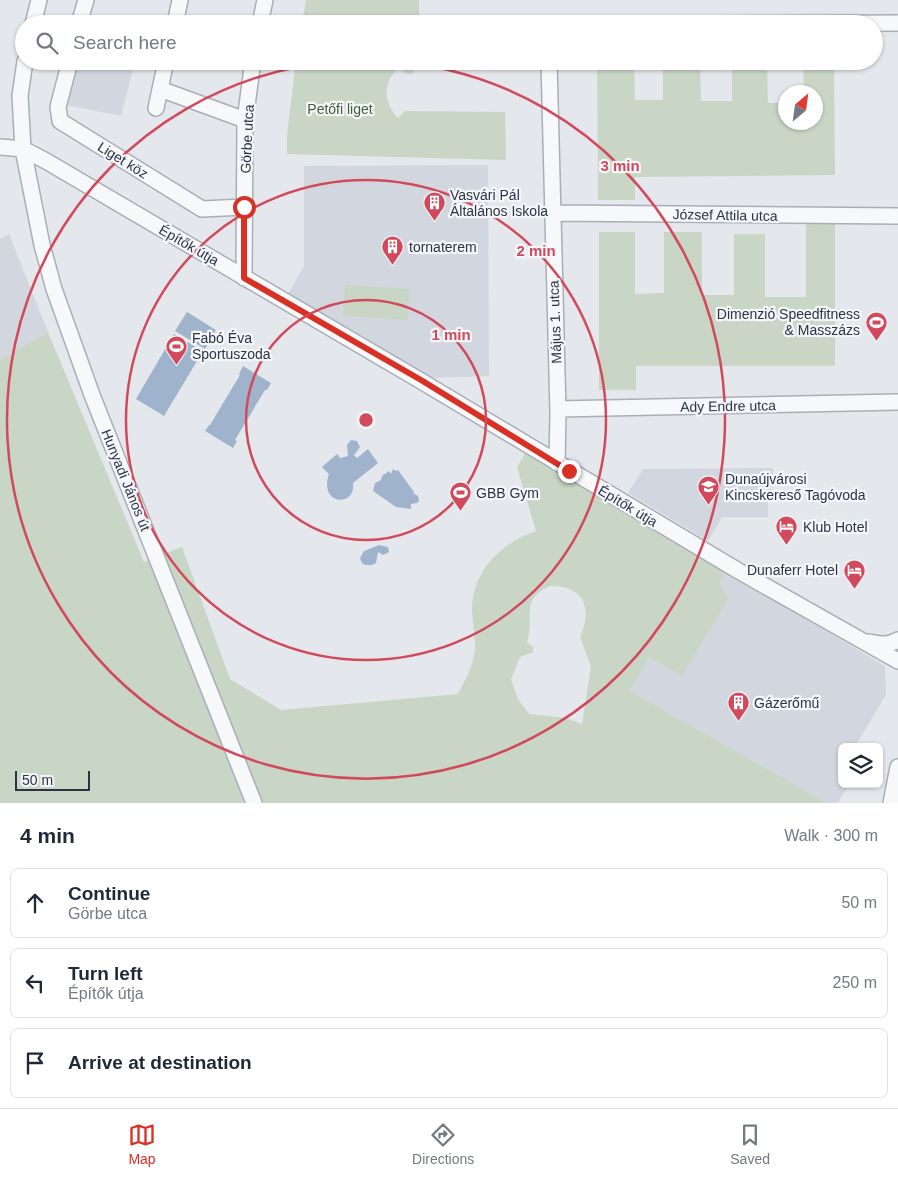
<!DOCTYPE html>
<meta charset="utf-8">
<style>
body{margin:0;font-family:Helvetica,sans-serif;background:#f6f6f7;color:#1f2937}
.controls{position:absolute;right:15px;bottom:15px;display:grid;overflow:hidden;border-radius:8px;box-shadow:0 1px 4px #0004}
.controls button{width:45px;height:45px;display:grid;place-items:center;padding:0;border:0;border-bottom:1px solid #e0e1e3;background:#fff;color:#1f2937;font:25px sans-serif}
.compass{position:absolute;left:778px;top:85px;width:45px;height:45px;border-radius:50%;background:#fff;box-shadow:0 1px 4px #0004;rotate:29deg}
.scale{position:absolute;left:15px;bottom:12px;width:75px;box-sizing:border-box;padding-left:5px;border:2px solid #2b3445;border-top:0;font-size:14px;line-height:18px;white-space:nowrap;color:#2b3445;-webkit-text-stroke:4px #f4f6f9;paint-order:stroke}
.stop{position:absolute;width:15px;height:15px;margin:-11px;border:4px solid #d93025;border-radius:50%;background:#fff}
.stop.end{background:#d93025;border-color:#fff;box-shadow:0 1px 5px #0008}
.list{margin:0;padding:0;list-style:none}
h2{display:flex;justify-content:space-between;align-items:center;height:65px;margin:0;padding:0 20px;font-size:21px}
h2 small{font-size:16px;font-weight:400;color:#747a83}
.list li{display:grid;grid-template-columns:32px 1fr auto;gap:15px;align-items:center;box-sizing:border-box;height:70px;margin:0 10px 10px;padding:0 10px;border:1px solid #e0e1e3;border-radius:8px}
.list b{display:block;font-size:19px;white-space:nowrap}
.list p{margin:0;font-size:16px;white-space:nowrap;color:#747a83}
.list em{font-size:16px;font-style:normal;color:#747a83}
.icon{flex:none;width:28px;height:28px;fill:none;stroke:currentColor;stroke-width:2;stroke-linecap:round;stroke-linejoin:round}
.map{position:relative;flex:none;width:898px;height:803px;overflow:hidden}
.search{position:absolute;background:#fff;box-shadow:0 1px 4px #0004;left:15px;right:15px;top:15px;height:55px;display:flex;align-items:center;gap:12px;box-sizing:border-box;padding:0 18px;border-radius:28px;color:#747a83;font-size:19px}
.sheet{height:305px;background:#fff}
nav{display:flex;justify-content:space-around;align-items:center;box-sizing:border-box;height:70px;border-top:1px solid #e0e1e3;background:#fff;font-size:14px;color:#747a83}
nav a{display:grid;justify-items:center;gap:2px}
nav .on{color:#d93025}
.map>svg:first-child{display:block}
.built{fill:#d2d6de}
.green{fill:#c9d6c5;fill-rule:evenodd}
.water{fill:#9fb4cc}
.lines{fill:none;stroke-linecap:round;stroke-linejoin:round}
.minor-casing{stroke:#a9aeb7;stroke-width:18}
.minor{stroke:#f7f8fa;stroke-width:15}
.route{stroke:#d93025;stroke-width:6}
.ring{fill:none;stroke:#d1495b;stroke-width:2.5}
.labels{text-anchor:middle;stroke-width:4.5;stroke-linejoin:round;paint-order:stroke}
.park-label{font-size:14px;fill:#3f6138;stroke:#f4f6f9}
.street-label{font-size:14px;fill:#2b3445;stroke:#f4f6f9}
.poi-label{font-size:14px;fill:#2b3445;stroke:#f4f6f9;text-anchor:start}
.centre{fill:#d1495b;stroke:#f4f6f9;stroke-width:2.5}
.ring-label{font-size:15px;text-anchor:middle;font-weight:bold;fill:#d1495b;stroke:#f4f6f9;stroke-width:4.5;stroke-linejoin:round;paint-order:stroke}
</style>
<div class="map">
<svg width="898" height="803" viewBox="0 0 898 803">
<rect width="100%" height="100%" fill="#e4e7ec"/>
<path class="built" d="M73,61H120L134,65L121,116L62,104Z
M488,165L489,376L432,378L288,294L304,266V166Z
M9,234L48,332L0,360V239Z
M773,468V487H771V495H768V517H722L708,541L628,493L643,469Z
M724,570L885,666L886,695L856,745L857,747H842V784H849L838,803H827L630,691L649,657L681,675L720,584Z"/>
<path class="green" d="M306,0H419V24H302Z
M296,61L411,62L415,68L413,73L409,74L405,73L400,67C382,81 383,103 398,118L405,111L505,112L506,160L287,154V135Z
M597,61H634L635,100H663V61H700L701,101H732V61H767L768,103H785L786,122H816V92H804L803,61H834L835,175L635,177V200H598Z
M835,221V366H636V390H599V232H635V294L664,293V232H702V295H734V234H765V297H806V222Z
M345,285L410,289L408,320L343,316Z
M48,332L144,562L182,547L230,679L281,710L458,694C464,682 472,669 474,655C477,640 472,624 472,609C473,570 501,543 536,531L517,467L527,450L724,570L720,584L728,599L682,676L649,657L630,691L827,803H0V360ZM551,586C586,586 592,610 580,637L591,667L582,724L566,718L529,714L518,699L511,679L520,657L533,652V647L527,642C535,618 519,598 551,586Z"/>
<path class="water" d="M187,312L216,330L205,349L175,331Z
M174,334L203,351L164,416L136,399Z
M243,366L271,383L267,390H265L235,440L237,441L233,448L205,431L209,425H210L240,375L239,374Z
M351,440L357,441L360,447L354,455L357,458L368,449L378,463L353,483C356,508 318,505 329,474L322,467L337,454L340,458L348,456L347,445Z
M393,469L396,471L398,470L414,492L413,493L418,496L419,501L417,503L411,504V509L396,507L373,491L375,483L381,480L382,476L389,471L391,474Z
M379,545L388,547L389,552L383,555L378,552L376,563C371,566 366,566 362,563L360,558L364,551Z"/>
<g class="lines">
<defs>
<path id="minor" d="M33,24L39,0
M79,24L86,0
M175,24L180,0
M260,24L265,0
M722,24L898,23
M25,61L20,96L23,149L42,245L54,289L92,395L254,803
M70,61L58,107L60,121L202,209L244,207
M549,61L558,412L557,463
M160,89L245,120
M156,108L166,61
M0,147L23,149L46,161L421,381L737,570L898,661
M552,213L898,216
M244,278L245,120L253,61
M558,409L898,402
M869,642C880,644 888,646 898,640
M891,803L898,767"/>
</defs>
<use href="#minor" class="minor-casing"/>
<use href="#minor" class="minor"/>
</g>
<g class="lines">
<path class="route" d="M244,207V278L421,380L569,471"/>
</g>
<g class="ring">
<circle cx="366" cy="420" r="120"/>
<circle cx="366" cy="420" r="240"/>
<path d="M382 61A359 359 0 1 1 350 61"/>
</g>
<defs>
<symbol id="building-pin" viewBox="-11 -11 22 30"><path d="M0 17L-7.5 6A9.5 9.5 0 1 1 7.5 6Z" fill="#d1495b" stroke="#f4f6f9"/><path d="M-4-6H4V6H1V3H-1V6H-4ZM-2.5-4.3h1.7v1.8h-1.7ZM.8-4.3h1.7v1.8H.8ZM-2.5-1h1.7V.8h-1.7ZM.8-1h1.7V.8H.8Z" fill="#fff"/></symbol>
<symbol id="stadium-pin" viewBox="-11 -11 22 30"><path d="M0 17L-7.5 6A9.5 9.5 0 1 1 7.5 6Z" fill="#d1495b" stroke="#f4f6f9"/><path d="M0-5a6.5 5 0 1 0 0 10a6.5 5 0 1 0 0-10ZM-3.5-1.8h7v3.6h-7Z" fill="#fff"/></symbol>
<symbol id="school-pin" viewBox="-11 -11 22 30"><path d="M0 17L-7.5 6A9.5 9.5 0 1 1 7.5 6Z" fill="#d1495b" stroke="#f4f6f9"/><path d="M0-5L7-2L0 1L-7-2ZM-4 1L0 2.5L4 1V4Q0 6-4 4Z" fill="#fff"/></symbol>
<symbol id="hotel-pin" viewBox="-11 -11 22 30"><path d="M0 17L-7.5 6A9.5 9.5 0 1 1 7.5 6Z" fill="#d1495b" stroke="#f4f6f9"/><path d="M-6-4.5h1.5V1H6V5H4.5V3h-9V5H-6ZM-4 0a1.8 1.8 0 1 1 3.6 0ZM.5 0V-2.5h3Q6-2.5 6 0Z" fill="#fff"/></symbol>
</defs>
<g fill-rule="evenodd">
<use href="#building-pin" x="422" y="190" width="25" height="34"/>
<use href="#building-pin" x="380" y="234" width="25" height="34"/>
<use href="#stadium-pin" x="864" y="310" width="25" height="34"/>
<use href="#stadium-pin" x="164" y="334" width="25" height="34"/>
<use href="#school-pin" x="696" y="474" width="25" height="34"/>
<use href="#stadium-pin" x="448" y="480" width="25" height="34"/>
<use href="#hotel-pin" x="774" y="514" width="25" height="34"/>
<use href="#hotel-pin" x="842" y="558" width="25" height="34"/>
<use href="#building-pin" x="726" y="690" width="25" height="34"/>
</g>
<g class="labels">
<g class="park-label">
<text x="340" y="114">Petőfi liget</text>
</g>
<g class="street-label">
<text transform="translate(247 139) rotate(-87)" y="5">Görbe utca</text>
<text transform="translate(123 160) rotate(32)" y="5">Liget köz</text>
<text transform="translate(725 215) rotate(1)" y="5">József Attila utca</text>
<text transform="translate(189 245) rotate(30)" y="5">Építők útja</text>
<text transform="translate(555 322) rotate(-92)" y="5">Május 1. utca</text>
<text transform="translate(728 406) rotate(-1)" y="5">Ady Endre utca</text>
<text transform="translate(126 480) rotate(68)" y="5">Hunyadi János út</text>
<text transform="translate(628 506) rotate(31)" y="5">Építők útja</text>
</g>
<g class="poi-label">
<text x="450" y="200">Vasvári Pál<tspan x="450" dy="16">Általános Iskola</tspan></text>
<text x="409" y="252">tornaterem</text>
<text x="860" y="319" text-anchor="end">Dimenzió Speedfitness<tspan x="860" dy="16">&amp; Masszázs</tspan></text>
<text x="192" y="343">Fabó Éva<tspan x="192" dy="16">Sportuszoda</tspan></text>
<text x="725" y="484">Dunaújvárosi<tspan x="725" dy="16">Kincskereső Tagóvoda</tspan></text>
<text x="476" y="498">GBB Gym</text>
<text x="803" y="532">Klub Hotel</text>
<text x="838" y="575" text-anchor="end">Dunaferr Hotel</text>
<text x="754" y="708">Gázerőmű</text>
</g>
</g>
<circle cx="366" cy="420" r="8" class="centre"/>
<g class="ring-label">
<text x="620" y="171">3 min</text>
<text x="536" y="256">2 min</text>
<text x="451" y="340">1 min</text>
</g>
</svg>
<div class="controls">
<button><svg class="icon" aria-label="layers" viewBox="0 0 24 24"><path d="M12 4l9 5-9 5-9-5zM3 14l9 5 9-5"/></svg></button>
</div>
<svg class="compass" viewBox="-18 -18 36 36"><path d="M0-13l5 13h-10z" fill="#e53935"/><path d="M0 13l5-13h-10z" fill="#747a83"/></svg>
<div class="scale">50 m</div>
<div class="stop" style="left:244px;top:207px"></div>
<div class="stop end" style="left:569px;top:471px"></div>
<div class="search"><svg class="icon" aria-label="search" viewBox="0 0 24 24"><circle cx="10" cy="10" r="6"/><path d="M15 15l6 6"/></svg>Search here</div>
</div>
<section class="sheet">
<h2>4 min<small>Walk · 300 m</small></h2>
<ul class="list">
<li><svg class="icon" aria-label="ahead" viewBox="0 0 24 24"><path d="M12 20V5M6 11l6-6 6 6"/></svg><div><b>Continue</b><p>Görbe utca</p></div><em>50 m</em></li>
<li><svg class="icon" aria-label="left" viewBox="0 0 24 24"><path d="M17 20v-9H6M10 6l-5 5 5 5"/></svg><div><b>Turn left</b><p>Építők útja</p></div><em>250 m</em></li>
<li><svg class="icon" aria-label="arrive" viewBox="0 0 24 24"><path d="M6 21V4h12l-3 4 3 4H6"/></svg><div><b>Arrive at destination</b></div></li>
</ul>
</section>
<nav>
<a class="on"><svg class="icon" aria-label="map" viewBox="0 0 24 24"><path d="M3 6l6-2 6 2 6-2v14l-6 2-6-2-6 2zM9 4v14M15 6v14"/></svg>Map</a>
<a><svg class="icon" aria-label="directions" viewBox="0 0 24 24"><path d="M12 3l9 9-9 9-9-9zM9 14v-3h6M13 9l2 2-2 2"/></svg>Directions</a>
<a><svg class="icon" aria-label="saved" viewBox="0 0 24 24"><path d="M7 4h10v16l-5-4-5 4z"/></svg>Saved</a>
</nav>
